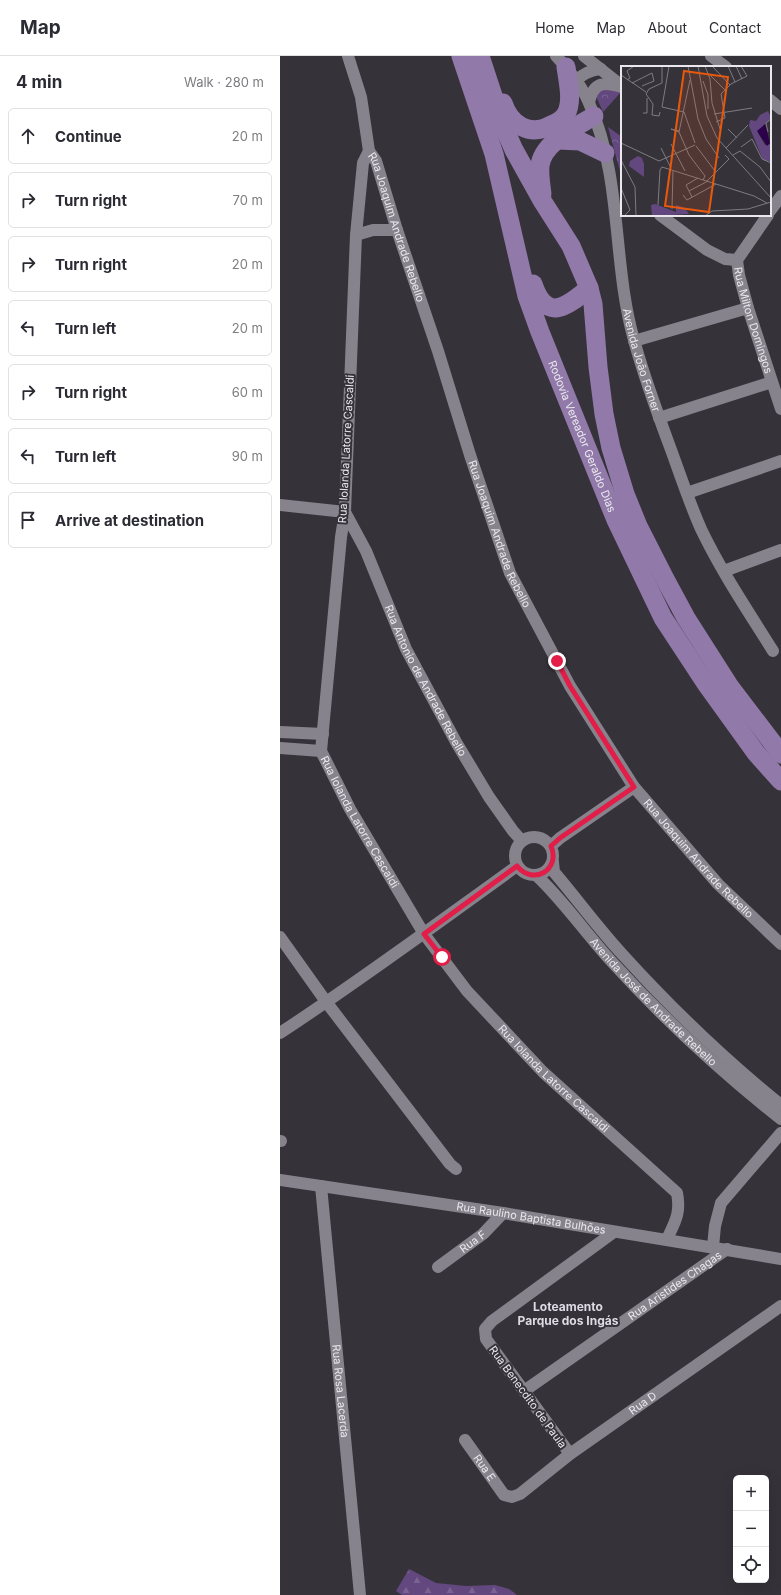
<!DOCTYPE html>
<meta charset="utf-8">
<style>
body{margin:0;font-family:Inter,sans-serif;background:#f2f2f3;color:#2b2b33}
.controls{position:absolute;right:12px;bottom:12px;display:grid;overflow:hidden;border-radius:6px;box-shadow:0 4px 16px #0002}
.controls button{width:36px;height:36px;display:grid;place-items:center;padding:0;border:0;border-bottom:1px solid #e1e1e2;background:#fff;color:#2b2b33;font:20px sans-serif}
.stop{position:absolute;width:12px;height:12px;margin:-9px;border:3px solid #e11d48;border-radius:50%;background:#fff}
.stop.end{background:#e11d48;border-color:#fff;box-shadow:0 1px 4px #0008}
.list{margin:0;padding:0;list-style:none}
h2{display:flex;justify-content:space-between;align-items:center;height:52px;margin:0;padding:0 16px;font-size:17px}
h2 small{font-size:13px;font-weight:400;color:#7c7c81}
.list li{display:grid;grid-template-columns:26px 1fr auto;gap:12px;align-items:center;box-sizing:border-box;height:56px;margin:0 8px 8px;padding:0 8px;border:1px solid #e1e1e2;border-radius:6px}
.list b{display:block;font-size:15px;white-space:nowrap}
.list em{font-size:13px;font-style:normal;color:#7c7c81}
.icon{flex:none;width:22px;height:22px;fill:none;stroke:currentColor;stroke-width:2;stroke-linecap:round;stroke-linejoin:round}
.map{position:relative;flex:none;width:501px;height:1539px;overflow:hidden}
header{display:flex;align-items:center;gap:24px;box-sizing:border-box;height:56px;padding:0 20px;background:#fff;border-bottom:1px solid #e1e1e2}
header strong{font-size:19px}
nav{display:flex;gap:22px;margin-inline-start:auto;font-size:14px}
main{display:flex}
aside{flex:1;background:#fff}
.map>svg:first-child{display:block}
.forest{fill:url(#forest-firs)}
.park{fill:url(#park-crowns)}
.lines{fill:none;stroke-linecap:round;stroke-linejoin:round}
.minor{stroke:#87838c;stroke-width:12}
.primary{stroke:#9179a9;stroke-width:19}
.route{stroke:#e11d48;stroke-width:5}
.labels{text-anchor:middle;stroke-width:4;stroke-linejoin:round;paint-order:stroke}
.street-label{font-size:11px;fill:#eae8ed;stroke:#36323a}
.neighbourhood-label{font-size:12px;font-weight:bold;fill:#dfdbe5;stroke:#36323a}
.inset-road{fill:none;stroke:#7e7b82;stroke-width:1}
.view{fill:#e8590c;fill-opacity:0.15;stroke:#e8590c;stroke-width:2}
.inset-edge{fill:none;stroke:#eae8ed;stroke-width:2}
</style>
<header>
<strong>Map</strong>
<nav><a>Home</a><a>Map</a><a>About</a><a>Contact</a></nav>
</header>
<main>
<aside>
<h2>4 min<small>Walk · 280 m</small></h2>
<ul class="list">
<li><svg class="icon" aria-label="ahead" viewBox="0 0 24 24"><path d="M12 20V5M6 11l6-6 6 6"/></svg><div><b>Continue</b></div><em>20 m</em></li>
<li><svg class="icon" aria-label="right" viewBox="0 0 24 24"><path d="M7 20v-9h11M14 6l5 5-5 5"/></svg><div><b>Turn right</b></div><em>70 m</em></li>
<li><svg class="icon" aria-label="right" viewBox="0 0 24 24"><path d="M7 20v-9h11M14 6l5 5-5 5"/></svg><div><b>Turn right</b></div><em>20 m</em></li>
<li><svg class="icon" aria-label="left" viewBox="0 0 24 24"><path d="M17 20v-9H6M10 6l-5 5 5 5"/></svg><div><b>Turn left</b></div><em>20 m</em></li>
<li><svg class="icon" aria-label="right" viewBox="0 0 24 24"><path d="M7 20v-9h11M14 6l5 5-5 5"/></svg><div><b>Turn right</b></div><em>60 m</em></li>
<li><svg class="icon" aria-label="left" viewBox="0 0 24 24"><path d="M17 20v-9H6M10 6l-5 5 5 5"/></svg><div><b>Turn left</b></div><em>90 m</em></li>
<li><svg class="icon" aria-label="arrive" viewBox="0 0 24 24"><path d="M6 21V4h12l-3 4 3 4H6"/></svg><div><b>Arrive at destination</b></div></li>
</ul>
</aside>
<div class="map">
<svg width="501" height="1539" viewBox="0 0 501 1539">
<defs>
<pattern id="forest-firs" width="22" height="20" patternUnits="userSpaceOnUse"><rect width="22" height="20" fill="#63487f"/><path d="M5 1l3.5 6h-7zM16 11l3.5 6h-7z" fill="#7a6291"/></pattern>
<pattern id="park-crowns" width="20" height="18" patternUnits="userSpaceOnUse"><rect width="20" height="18" fill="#63487f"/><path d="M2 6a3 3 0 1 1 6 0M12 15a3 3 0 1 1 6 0" fill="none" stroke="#7a6291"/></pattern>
</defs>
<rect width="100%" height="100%" fill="#36323a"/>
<path class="forest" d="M129,1513L156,1527L186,1530L215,1529L229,1533L237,1539H122L116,1535Z"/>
<path class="park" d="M316,27L341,36L323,56L316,40Z
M328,71L342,81V111L340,115Z"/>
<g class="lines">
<g class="minor">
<path id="s1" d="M68,0L81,41L89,95L96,105L117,174L158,295L190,399L230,517L290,630L354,731L438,828L501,888"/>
<path id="s2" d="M276,0C289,14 302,30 309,47C343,123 332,207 354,284C364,321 377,356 390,391C400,418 409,446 421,473C441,515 468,555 493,595"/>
<path d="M304,0L342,30"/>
<path d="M431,0L446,11"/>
<path d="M296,24C304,18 310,14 321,13"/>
<path d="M490,44L501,53"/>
<path d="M309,46C314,25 324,26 342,31"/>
<path id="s3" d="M89,95L83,107L76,179L65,456L61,481L41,695L70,753L144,878L187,935L263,1016L397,1137C401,1157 395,1166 387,1183"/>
<path d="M490,155L501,140"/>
<path d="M380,159L427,194L445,203L457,204"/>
<path id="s4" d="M488,159L457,204L459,219L468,252L501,353"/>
<path d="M76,179L93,174H117"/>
<path d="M354,285L468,252"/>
<path d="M379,362L492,326"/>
<path d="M407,437L501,405"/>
<path d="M0,449L65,456"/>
<path id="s5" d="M65,456L86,495L126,593L176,686L209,741L233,775L242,785"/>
<path d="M444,515L501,494"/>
<path d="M0,676L43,678"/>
<path d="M0,692L41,695"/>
<circle cx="254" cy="800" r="19"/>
<path d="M271,790L280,782L354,731"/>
<path d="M273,806L274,816C297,843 318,872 342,898C391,952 444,1003 501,1049"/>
<path id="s6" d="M256,819C284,845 306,878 332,906C384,963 440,1015 501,1063"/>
<path d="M0,881L47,947L170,1108L176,1113"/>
<path d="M0,977C81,924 159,866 237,810"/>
<path d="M0,1085H1"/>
<path id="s7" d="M0,1124L223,1157L501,1203"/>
<path id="s8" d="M41,1130L80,1539"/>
<path d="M433,1191L435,1170L441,1147L501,1077"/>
<path id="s9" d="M158,1211L203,1178L223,1157"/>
<path id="s10" d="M244,1335L447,1193"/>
<path id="s11" d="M185,1384L224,1439L232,1441L240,1438L290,1398L501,1250"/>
<path d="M290,1398L206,1283L205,1273L212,1265L334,1176"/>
</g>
<g class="primary">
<path id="s12" d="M181,0L214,98L247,240L260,276L336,464L383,562L427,629L476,697L501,725"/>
<path d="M200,0L222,67L234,94L263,146L291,190L309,232L313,248L318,311L324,358L331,392L345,438L358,470L385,523L406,562L450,631L501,698"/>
<path d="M223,47C230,69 250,81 271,69C277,67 283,63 286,58C293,45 288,26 286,11"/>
<path d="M278,84L300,85L325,97"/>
<path d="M262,138C261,129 259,119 260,110C262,87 296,71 314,60"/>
<path d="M253,228C266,266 286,252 309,232"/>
</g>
</g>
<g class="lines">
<path class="route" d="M162,901L144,878L237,810C253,830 281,814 271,790L280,782L354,731L290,630L277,605"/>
</g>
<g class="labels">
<g class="street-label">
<text dy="4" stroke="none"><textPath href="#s1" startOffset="179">Rua Joaquim Andrade Rebello</textPath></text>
<text dy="4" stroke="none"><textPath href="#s4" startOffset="117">Rua Milton Domingos</textPath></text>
<text dy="4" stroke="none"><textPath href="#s2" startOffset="321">Avenida João Forner</textPath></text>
<text dy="4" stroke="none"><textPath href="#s12" startOffset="400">Rodovia Vereador Geraldo Dias</textPath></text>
<text transform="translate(66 393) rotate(-87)" y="4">Rua Iolanda Latorre Cascaldi</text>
<text dy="4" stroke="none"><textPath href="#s1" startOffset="503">Rua Joaquim Andrade Rebello</textPath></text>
<text dy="4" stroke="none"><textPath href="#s5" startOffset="187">Rua Antonio de Andrade Rebello</textPath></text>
<text dy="4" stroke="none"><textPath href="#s3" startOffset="684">Rua Iolanda Latorre Cascaldi</textPath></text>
<text dy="4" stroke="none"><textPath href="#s1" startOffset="887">Rua Joaquim Andrade Rebello</textPath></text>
<text dy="4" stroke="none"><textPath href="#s6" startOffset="173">Avenida José de Andrade Rebello</textPath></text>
<text dy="4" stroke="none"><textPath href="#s3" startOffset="1008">Rua Iolanda Latorre Cascaldi</textPath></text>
<text dy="4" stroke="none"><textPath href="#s7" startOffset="254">Rua Raulino Baptista Bulhões</textPath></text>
<text dy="4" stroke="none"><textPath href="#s9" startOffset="43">Rua F</textPath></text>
<text dy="4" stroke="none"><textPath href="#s10" startOffset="184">Rua Aristides Chagas</textPath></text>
<text dy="4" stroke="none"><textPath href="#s8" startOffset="206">Rua Rosa Lacerda</textPath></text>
<text transform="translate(248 1341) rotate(54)" y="4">Rua Benecdito de Paula</text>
<text dy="4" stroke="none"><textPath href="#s11" startOffset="237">Rua D</textPath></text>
<text dy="4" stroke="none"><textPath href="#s11" startOffset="34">Rua E</textPath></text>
</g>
<g class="neighbourhood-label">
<text x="288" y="1255">Loteamento<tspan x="288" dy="14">Parque dos Ingás</tspan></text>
</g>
</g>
<g transform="translate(341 10)">
<rect width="150" height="150" fill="#36323a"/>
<path d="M147,45L150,52L137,67L144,79L150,78V96L142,94L128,60L129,54L135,55L139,49ZM17,90L21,92L23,98V111L8,100L9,95ZM34,138L55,146V139L64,142L68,148L31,150L30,139Z" fill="#63487f"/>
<path d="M144,58L149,77L146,80L136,65Z" fill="#2c004a"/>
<path class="inset-road" d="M48,0L41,41L63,46M67,0L77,53L85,73L98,92M77,0L86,50L96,72L150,132M84,0L89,13L91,37L99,63M91,0L109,19M107,0L114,16M115,0L121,13M88,8L104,24M0,9L25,26M6,14L9,12L6,5L13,0M69,14L58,66L68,89L84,110L82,114M82,15L87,29V43M11,17L31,7L33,15L21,20M39,46L38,50L31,49L32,38L25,28L28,23L41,17V0M63,46L74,77M22,47H26V32M93,48L131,42M95,56L104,52L100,28L110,18L126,10L120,0M107,63L116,72M58,66L50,63L58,65M147,66L145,57L150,53M0,77L38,95L74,79M50,78L64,105M75,80L94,105M120,81L131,73L141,93L150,97M40,82L49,100M105,82L127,59M112,89L119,85L139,101L150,116M0,94L14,121L15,150M86,115L108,93L104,89M0,122L9,144L3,150M68,125L87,115M62,129L66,134L95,118M71,131L65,119L77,112M37,139L39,104L41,101L133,130L146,137M51,143L52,105M84,150L91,145L127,143L150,136"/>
<path class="view" d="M63,5L107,11L88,146L44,140Z"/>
<rect width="150" height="150" class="inset-edge"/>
</g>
</svg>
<div class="controls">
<button>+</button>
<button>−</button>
<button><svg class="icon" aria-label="locate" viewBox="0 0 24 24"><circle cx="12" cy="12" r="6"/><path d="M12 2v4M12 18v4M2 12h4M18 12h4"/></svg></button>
</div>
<div class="stop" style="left:162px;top:901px"></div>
<div class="stop end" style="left:277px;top:605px"></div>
</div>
</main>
